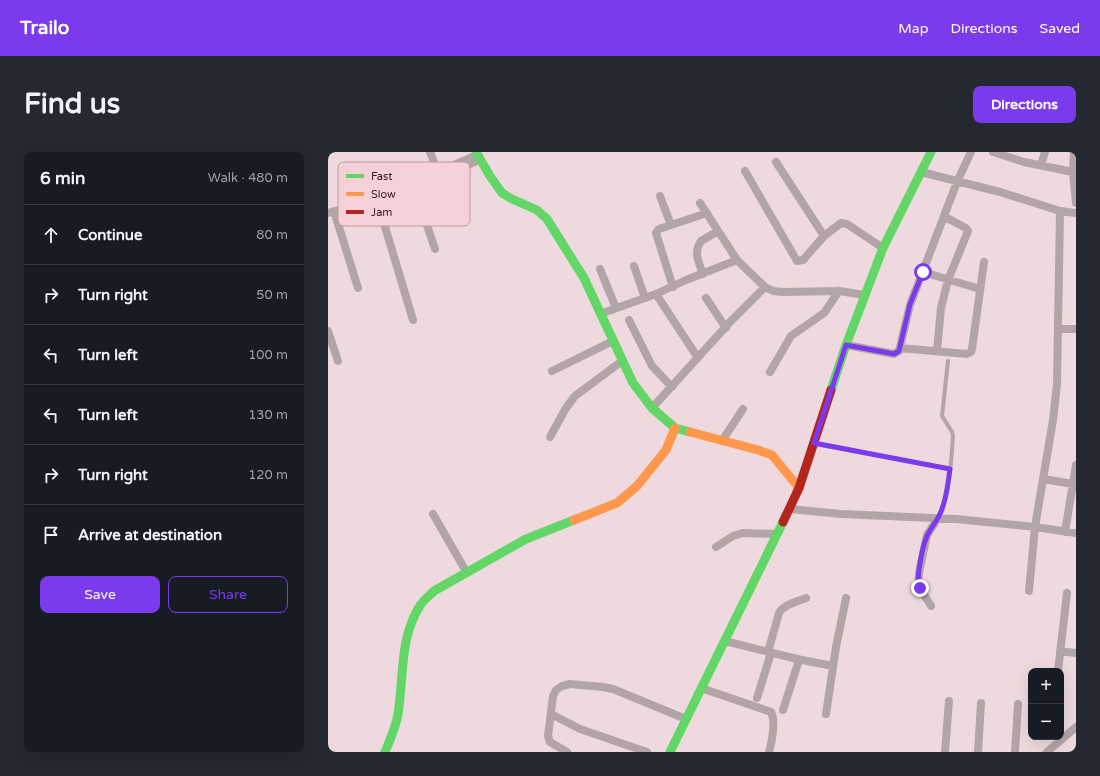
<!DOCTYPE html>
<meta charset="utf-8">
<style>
body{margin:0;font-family:"Varela Round",sans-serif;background:#242831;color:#f1f3f6}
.controls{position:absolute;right:12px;bottom:12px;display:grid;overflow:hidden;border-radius:8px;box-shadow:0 4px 16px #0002}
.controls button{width:36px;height:36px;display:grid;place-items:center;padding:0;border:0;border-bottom:1px solid #363941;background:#171b24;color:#f1f3f6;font:20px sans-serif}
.stop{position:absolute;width:12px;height:12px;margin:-9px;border:3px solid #7c3aed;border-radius:50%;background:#fff}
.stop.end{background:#7c3aed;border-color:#fff;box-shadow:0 1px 4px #0008}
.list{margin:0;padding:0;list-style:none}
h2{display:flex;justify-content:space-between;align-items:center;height:52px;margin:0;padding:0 16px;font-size:17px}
h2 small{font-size:13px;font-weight:400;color:#9ea1a6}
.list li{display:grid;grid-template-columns:26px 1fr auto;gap:12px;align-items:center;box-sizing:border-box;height:60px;padding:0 16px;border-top:1px solid #363941}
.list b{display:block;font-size:15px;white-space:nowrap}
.list em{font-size:13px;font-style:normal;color:#9ea1a6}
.actions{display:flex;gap:8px;padding:12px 16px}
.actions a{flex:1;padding:9px 0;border:1px solid #7c3aed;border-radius:8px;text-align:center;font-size:14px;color:#7c3aed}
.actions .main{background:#7c3aed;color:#fff}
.icon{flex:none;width:22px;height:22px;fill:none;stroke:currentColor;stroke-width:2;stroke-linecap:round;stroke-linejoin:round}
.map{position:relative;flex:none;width:748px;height:600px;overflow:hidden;border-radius:8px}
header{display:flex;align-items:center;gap:24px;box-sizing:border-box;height:56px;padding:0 20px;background:#7c3aed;color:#fff}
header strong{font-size:19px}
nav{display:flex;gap:22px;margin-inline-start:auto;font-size:14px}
.intro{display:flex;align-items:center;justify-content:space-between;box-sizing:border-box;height:96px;padding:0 24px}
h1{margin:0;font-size:28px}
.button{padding:10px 18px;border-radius:8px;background:#7c3aed;color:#fff;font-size:14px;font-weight:700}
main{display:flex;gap:24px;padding:0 24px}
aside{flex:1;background:#171b24;border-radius:8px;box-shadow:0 4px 16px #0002}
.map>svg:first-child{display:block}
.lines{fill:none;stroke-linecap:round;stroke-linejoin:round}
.lane{stroke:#b2a4a7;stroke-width:4}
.street{stroke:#b2a4a7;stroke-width:8}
.fast{stroke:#63d668;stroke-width:9}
.slow{stroke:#ff974d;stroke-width:9}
.jam{stroke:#b3261e;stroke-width:9}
.route{stroke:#7c3aed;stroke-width:5}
.key{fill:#f6d2d8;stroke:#bd9aa0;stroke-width:1}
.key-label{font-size:11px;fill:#38181f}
</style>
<header>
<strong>Trailo</strong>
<nav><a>Map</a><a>Directions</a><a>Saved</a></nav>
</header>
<div class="intro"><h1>Find us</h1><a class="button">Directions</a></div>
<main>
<aside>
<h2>6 min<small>Walk · 480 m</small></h2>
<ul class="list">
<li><svg class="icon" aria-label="ahead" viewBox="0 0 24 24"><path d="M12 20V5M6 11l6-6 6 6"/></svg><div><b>Continue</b></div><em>80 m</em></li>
<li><svg class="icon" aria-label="right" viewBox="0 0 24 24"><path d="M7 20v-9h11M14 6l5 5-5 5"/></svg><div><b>Turn right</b></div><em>50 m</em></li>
<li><svg class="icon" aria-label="left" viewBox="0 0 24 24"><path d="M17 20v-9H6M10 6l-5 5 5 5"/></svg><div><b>Turn left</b></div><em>100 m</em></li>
<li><svg class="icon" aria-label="left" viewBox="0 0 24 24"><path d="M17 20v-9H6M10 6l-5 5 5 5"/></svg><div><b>Turn left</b></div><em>130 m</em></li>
<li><svg class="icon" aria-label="right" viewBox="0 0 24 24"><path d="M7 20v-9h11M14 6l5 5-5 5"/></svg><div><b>Turn right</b></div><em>120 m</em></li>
<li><svg class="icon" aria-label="arrive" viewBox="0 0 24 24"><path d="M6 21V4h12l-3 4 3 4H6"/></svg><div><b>Arrive at destination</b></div></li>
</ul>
<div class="actions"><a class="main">Save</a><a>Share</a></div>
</aside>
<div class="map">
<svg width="748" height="600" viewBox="0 0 748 600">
<rect width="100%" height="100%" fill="#eedade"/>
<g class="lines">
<path class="lane" d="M487,292L622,317
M610,366C622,342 623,311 625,284L624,280L614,264L620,209"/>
<path class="street" d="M102,0L110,20
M665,0L696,10L745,20
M746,0L745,20L748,51
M448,10L496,84
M713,13L717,0
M417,19L469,109L475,108L496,84L513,71L519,72L555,96
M593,20L672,40L732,59L748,61
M67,33L110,20L149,3
M87,38L107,97
M332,44L343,73
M49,48L85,168
M372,51L409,108L437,135
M6,59L30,136
M0,61L87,38L151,8
M306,114L317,146
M272,117L288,156
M595,120L652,137
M375,122C371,111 365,100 373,89L390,79
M345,135L328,81L331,77L379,61
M328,142L370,206
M378,146L398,176
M272,162L328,142L358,128L409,108
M301,168L324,214L344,235
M730,177H748
M0,179L10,209
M518,193L566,202L571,199L582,153L629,30L643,0
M572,196L639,202L643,200L644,197L656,110
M609,199L613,156L620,128L640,79L638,76L617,65
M224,219L285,189
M442,220L463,184L496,161L511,139
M324,256L403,169L437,135L445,139L454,140L511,139L537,143
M222,285L238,256L247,244L294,209
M394,289L415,257
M715,327L745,332
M462,357L513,362L628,367L707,375L748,381
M105,362L139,421
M737,380L748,313
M388,395L405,384L415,381L448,382
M701,439L707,375L725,268L729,232L732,59
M603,454L590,433L591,421L599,383L610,366
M397,489L469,507L505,514
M732,499L748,501
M440,500L451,461C457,452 468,450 478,446
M730,519L739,441
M373,536L443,560C448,569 444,590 441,600
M429,546L443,501
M455,558L471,508
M223,562L252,577L319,600
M498,562L508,495L518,446
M239,600L222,590L220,584L225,544L228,538L234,534L242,532L275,535L285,537L358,567
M617,600L621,549
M650,600L653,551
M687,600L690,552
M719,600L748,575"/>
<path class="fast" d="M148,0L162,24L174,41L184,47L209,58L219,67L256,126L305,231L324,256L347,276L362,280
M503,238L518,193L555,96L603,0
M57,600C62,588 68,575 70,562C76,525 71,485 93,452C97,447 102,443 106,439L198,387L246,368
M342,600L455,370"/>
<path class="slow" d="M362,280L430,298L444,303L471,336
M246,368L289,351L309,334L338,298L347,276"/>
<path class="jam" d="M455,370L471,336L503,238"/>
</g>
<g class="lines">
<path class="route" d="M592,436C587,427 595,393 599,384C603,375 611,367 614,357C619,344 620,330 622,317L486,291L518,193L566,202L571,199L582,152L595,120"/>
</g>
<rect x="10" y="10" width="132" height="64" rx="6" class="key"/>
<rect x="18" y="22" width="18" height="4" fill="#63d668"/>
<rect x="18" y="40" width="18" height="4" fill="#ff974d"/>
<rect x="18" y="58" width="18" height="4" fill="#b3261e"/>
<g class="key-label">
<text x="43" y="28">Fast</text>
<text x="43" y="46">Slow</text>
<text x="43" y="64">Jam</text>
</g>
</svg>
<div class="controls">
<button>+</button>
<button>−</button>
</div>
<div class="stop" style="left:595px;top:120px"></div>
<div class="stop end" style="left:592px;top:436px"></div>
</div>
</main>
